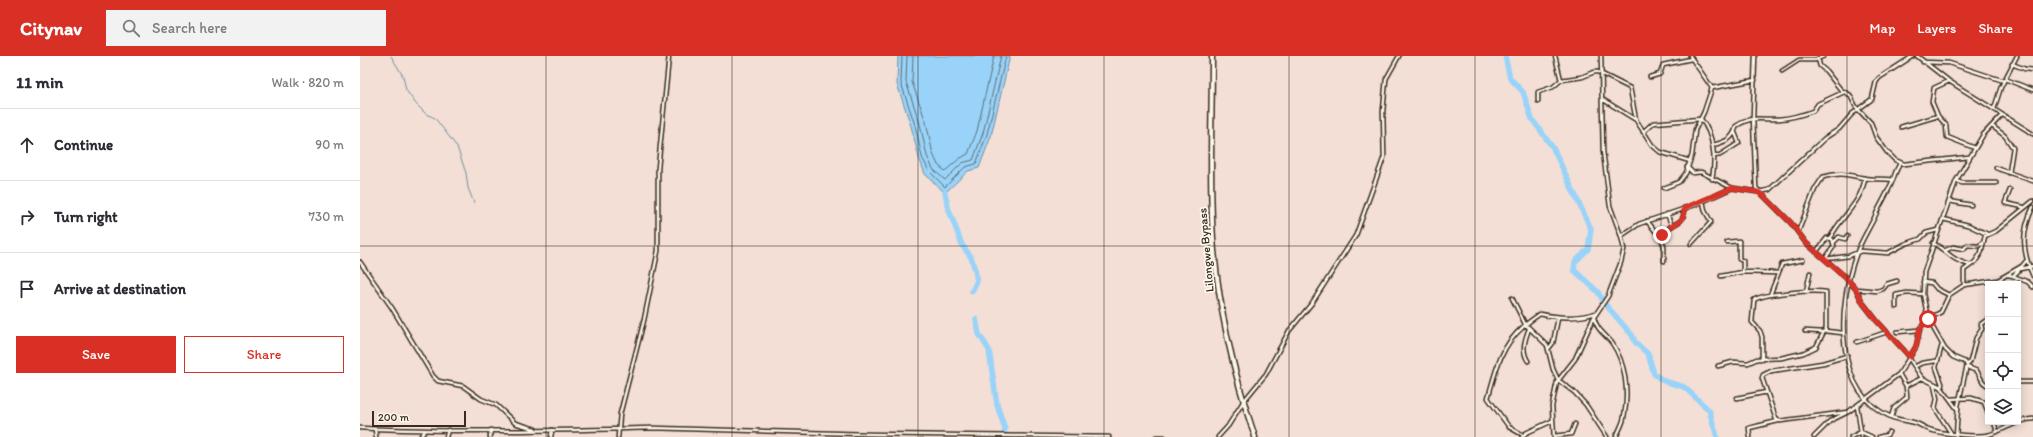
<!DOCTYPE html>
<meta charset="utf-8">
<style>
body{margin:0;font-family:Itim,sans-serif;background:#f2f2f3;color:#2b2b33}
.controls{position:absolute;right:12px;bottom:12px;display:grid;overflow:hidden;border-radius:0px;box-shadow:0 2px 10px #0003}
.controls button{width:36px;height:36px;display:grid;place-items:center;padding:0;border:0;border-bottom:1px solid #e1e1e2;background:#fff;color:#2b2b33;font:20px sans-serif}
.scale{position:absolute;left:12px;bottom:10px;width:94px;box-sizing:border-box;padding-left:4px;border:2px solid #3b2a1e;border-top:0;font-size:11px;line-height:14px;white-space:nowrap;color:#3b2a1e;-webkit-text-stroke:3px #fbf7ec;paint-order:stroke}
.stop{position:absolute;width:12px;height:12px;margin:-9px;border:3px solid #d93025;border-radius:50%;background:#fff}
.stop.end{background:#d93025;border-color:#fff;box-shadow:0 1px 4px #0008}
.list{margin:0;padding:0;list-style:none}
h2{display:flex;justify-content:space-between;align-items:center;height:52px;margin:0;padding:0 16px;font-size:17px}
h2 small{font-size:13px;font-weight:400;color:#7c7c81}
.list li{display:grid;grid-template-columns:26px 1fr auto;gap:12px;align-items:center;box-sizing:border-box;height:72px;padding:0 16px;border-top:1px solid #e1e1e2}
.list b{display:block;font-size:15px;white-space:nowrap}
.list em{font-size:13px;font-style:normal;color:#7c7c81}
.actions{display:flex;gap:8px;padding:12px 16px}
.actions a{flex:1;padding:9px 0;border:1px solid #d93025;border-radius:0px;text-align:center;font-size:14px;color:#d93025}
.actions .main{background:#d93025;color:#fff}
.icon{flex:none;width:22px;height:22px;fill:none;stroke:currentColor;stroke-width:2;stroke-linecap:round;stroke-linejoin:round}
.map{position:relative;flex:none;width:1673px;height:381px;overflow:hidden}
header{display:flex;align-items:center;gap:24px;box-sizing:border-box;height:56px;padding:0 20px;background:#d93025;color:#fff}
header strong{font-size:19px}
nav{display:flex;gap:22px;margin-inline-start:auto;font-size:14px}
.search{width:280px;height:36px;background:#f2f2f3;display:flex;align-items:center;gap:10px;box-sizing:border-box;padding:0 14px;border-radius:0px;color:#7c7c81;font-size:15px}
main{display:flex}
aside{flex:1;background:#fff}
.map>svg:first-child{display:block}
.water{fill:#99d3f9;stroke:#738fa1}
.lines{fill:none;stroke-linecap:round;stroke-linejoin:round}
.shore{stroke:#616e76;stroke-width:1}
.stream{stroke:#738fa1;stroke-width:1}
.river{stroke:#99d3f9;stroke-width:5.5}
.street-casing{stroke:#3b2a1e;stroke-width:5.5}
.primary-casing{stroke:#3b2a1e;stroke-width:7}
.street{stroke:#fbf7ec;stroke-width:2.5}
.primary{stroke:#fbf7ec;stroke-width:4}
.route{stroke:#d93025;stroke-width:5}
.grid{fill:none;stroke:#3b2a1e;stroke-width:1;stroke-opacity:0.55}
.labels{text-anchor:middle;stroke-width:3.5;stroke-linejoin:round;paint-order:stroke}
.street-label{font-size:12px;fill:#3b2a1e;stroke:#fbf7ec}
</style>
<header>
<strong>Citynav</strong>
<div class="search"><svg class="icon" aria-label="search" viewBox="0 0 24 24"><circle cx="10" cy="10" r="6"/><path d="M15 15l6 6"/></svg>Search here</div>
<nav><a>Map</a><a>Layers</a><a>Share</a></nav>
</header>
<main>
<aside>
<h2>11 min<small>Walk · 820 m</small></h2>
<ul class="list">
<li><svg class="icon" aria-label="ahead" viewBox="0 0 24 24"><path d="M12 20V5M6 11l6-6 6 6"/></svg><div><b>Continue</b></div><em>90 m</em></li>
<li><svg class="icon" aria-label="right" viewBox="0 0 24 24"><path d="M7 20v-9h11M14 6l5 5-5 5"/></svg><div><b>Turn right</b></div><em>730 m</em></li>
<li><svg class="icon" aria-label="arrive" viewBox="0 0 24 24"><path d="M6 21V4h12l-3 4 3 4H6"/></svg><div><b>Arrive at destination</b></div></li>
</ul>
<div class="actions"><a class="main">Save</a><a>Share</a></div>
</aside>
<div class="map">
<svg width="1673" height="381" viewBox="0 0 1673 381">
<rect width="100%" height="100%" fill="#f3dfd5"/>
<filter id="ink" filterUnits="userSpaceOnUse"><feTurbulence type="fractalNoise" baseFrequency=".025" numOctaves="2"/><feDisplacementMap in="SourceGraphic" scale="8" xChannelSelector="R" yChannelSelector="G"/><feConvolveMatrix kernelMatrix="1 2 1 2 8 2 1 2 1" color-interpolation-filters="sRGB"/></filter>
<g filter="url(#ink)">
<path class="water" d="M538,0H650L631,80L619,112L608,115L585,137L565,118L559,102L551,70L537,28Z"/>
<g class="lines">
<path class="shore" d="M542,0L541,27L555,69L562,101L569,115L585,131L605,111L616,108L627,78L646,0
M547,0L546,26L560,68L567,100L573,113L585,124L602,107L613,104L623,77L641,0
M553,0L552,26L566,66L573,98L578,109L585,115L599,103L608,98L617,75L634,0"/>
<path class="stream" d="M31,0L43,20L46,34L56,48L66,58L75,62L97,91L106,117L108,132L114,147"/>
<path class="river" d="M1145,0L1150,22L1163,36L1172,63L1193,92L1231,173L1228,193L1215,206L1214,214L1238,236L1242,243
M585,137L588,151
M589,154L602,189L611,201L615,214L617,225L612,235
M1245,248L1272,279L1275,286L1288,298L1294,318L1304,325L1324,331L1349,354L1357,381
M616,263L619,278L629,294L637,349L645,373L644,378"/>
<defs>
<path id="street" d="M1195,0L1201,24L1222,21L1234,16H1238L1270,32L1276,64
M1330,0L1352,32
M1395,0L1393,62L1396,132L1431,167L1446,187L1482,218L1496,233L1503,247L1517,265L1550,301
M1557,0L1589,25L1673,78
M1458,3L1460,10L1466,15L1481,34L1490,39L1496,51L1511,67L1516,81L1527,96L1535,104L1544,108L1609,101
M1563,6L1589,7L1644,25
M1652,8L1665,13L1673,14
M1422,15L1439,4H1455L1464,0
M1290,21L1300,18L1303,9L1331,3
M1645,23L1673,34
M1589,25L1574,32L1572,46L1578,60L1586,69L1587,81L1615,92
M1352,32L1395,24
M1242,43L1276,64L1292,89L1300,96L1330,105
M1178,45V36L1193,31L1201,24
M1634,53L1641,31L1657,0
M1632,70L1645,80L1653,92L1649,117
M1541,71L1578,60
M1283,76L1293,67L1341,63C1354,79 1356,103 1352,123
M1353,89C1365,86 1374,83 1376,70C1394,59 1400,64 1419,63C1431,62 1442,59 1453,55L1458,48L1484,36
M1354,100L1360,99L1379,87L1375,77
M1541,107C1536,112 1535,119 1532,126C1528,136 1522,146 1517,156C1511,170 1501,184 1496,199C1478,248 1472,336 1531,361C1538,364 1545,364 1552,366C1558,367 1563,371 1568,373C1579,378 1617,381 1628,379C1643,375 1658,363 1673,363
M1327,111L1333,117L1341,116L1372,132L1398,136L1409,134L1465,82L1479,73L1492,58L1512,43L1516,26L1519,22L1553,0
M1636,112L1673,125
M1596,125L1602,127H1636
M1304,132L1319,126L1326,117L1332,99L1335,74L1344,56L1352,32
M1650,134L1645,147L1663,151
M1589,145L1611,149
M1673,151C1661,177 1662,195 1673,220
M1307,158L1312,170
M1583,163L1608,169L1627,178
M1287,165L1296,176L1302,179C1306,176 1308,172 1312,170C1321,164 1324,166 1324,152
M1438,176L1455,133L1463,121C1480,116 1488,119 1504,122C1514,124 1523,122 1533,124
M1300,179L1304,190V205
M1261,180L1279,168L1335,149L1372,132
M1470,182C1481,160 1501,148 1505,122
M1367,186L1379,185V203L1383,205V216
M1474,186L1479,181L1485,183L1487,180
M1573,187C1589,196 1589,203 1610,209
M1331,188L1351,166L1345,155L1343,145
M1584,195L1593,191L1604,193L1607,189L1618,190L1623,187
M1456,196L1467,182L1472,183L1474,190L1465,203
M1465,203L1489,200L1501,195L1528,197L1545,188L1560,183L1566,177L1578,174
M0,206L32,252L73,320L78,325L103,330L121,343L136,349L155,367L175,373
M1648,219L1653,220L1660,213L1673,210
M1361,220L1383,216L1418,217
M1653,220L1668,226L1673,231
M1563,226L1572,227L1577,233L1589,239
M1604,229V214L1615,206L1621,197L1625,180L1636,175L1673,145
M1496,233L1517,235L1523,233L1527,228L1537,225
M1446,236L1450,217
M1410,239L1422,208L1443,204
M1152,242L1165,268L1187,289L1193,313L1198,324L1214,336L1226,349L1247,381
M1536,251V239L1547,237L1563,238
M1234,262C1237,274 1245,278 1252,287C1266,307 1269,337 1264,361C1263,368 1259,374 1256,381
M1445,275L1463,276
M1465,275L1483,277
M1537,276L1559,274
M1497,286L1527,276
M1189,292L1193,287L1198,262
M1487,300L1463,307L1411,315L1403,319L1402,322L1416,363L1420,365L1488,356
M1549,302L1562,322L1581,331L1598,354
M1168,305C1161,295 1165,283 1169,273
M1607,309L1610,306L1616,282L1622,273L1621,268L1628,263
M1358,310L1373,306L1388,307L1397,303L1421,302L1443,297L1456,291L1466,272V236C1454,234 1404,237 1394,244L1392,266L1400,275L1402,281V302
M1556,310L1562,307L1576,305
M1607,311L1617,315L1623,326L1628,330
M1658,326H1673
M1574,329L1577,343L1575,352L1591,377
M1546,330L1562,322
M1581,331L1582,328L1576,311L1582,289
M1377,342L1407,336
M1590,343L1611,342L1624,346L1628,357
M1531,361L1534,352L1547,341L1546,330L1539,318
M1634,366L1637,376
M0,372C97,377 196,375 293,372L507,378L749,381
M15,373L16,381
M1163,379L1149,371L1128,342C1139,303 1143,282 1180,258C1199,262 1218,263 1236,257
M1194,380L1211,378L1215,368
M60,381L65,375
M86,381L88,374
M130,381L131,374
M191,381L192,374
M258,381L260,358L284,264L298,195V112L309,0
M796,381H804
M858,381L868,370L883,346L906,318L929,275L952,247L996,179L1024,101L1023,55L1026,23L1039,0
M1162,381L1166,377L1192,365
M1194,381L1192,350L1197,326L1215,303L1234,261L1248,240L1261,206L1264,193L1261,180L1250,150L1243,95L1241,0
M1390,381L1389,372L1418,365
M1454,381L1470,365L1488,356L1539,318L1556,291L1560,272L1568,263L1581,256L1589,239L1604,229L1638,224L1662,210L1667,204
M1491,381L1501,376L1497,350
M1501,381V376L1512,381
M1519,381L1527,379L1529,376
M1596,381L1598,350L1607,309L1605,306L1593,301L1585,293L1568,263L1563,238L1564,216L1596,125L1623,79L1642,59"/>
<path id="primary" d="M852,0C852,60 849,122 853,182C858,251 873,316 895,381"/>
</defs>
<use href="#street" class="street-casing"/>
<use href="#primary" class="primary-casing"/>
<use href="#street" class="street"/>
<use href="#primary" class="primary"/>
</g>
</g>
<g class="lines" filter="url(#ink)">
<path class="route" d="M1302,179C1306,177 1308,172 1312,170C1321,164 1324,166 1324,152L1372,132L1398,136L1403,139L1431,167L1446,187L1482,218L1496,233L1503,247L1517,265L1550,301L1557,288L1559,274L1568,263"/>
</g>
<path class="grid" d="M186,0V381M372,0V381M558,0V381M744,0V381M929,0V381M1115,0V381M1301,0V381M1487,0V381M0,190H1673"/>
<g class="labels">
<g class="street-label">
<text transform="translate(846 194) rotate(-95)" y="4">Lilongwe Bypass</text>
</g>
</g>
</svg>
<div class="controls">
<button>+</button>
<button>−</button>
<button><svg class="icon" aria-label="locate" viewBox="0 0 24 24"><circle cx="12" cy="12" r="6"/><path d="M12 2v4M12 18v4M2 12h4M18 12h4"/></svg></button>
<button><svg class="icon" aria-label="layers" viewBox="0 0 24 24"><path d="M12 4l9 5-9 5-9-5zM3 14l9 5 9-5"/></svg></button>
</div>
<div class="scale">200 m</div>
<div class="stop" style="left:1568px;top:263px"></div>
<div class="stop end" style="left:1302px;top:179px"></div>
</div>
</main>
